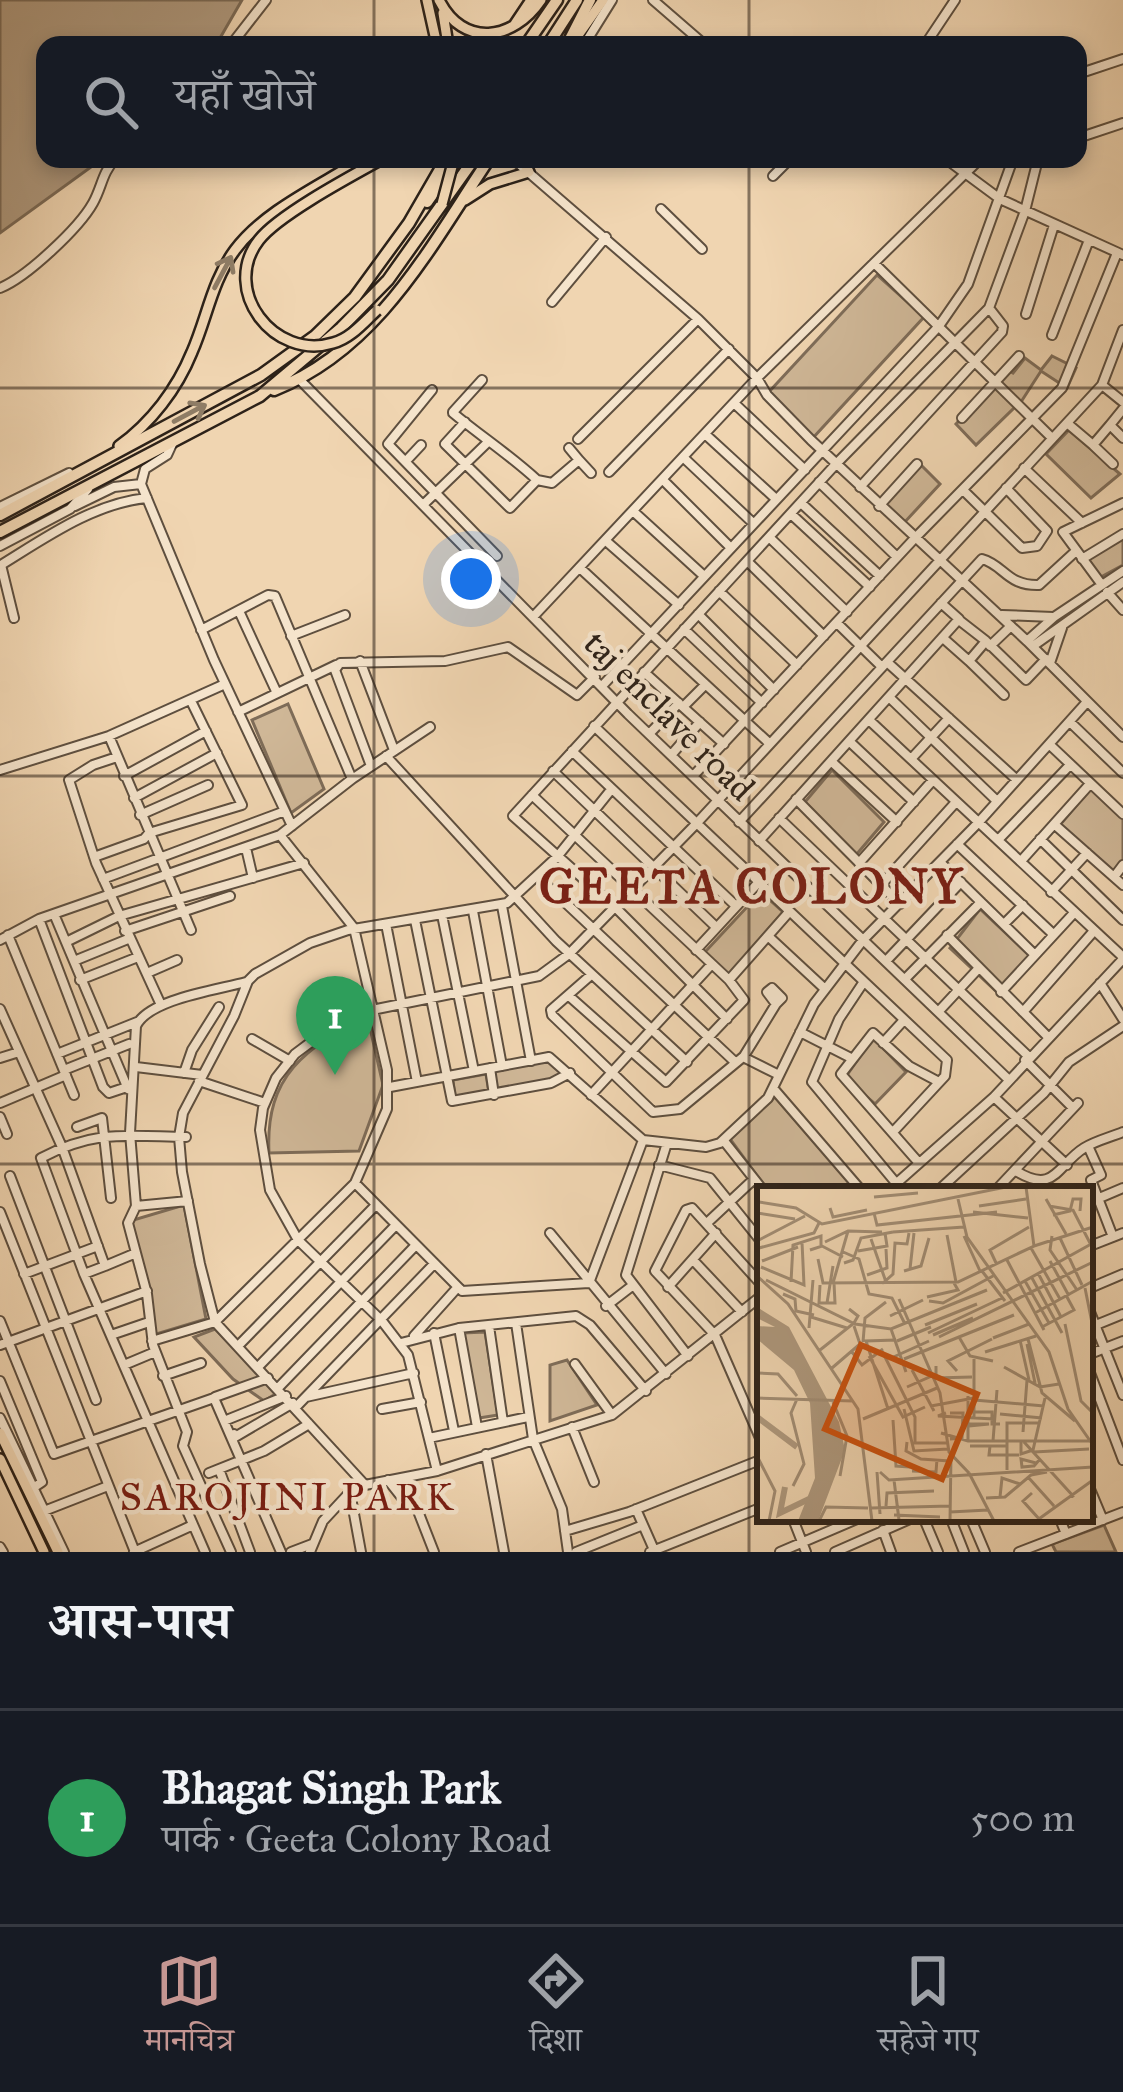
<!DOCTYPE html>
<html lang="hi">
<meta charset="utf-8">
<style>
body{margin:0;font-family:"IM FELL Great Primer","Noto Serif Devanagari",serif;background:#20242c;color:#f1f3f6}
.you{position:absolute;left:471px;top:579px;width:42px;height:42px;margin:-30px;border:9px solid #fff;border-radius:50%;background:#1a73e8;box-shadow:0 0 0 18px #1a73e833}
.badge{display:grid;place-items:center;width:78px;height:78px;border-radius:50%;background:#c59692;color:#fff;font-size:39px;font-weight:700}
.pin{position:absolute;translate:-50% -99px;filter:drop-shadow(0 3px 6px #0008)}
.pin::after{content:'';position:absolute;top:63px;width:42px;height:36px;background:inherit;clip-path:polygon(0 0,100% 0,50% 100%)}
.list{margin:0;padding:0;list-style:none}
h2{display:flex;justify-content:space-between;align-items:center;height:156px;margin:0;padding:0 48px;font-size:51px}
h2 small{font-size:39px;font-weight:400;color:#9ea1a6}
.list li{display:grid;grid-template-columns:78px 1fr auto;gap:36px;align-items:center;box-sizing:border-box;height:216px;padding:0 48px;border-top:3px solid #363941}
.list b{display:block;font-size:45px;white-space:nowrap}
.list p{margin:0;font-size:39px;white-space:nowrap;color:#9ea1a6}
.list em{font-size:39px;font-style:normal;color:#9ea1a6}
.icon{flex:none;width:66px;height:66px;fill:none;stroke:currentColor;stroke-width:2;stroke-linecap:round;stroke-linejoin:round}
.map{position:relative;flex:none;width:1123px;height:1552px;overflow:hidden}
.search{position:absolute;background:#171b24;box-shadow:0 6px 18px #0003;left:36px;right:36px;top:36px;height:132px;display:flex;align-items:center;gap:30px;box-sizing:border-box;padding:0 42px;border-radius:24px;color:#9ea1a6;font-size:45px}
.sheet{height:372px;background:#171b24}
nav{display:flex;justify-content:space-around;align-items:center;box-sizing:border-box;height:168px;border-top:3px solid #363941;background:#171b24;font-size:33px;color:#9ea1a6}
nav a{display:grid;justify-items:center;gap:6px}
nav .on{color:#c59692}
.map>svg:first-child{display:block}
.green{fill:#cfb797;stroke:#7e6c58;stroke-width:3}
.water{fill:#ae987d;stroke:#7a6955;stroke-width:3}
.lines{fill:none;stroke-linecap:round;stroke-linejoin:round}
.minor-casing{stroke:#5e4f3f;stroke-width:12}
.major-casing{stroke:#2d2219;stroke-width:14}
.highway-casing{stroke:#2d2219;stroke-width:15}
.minor{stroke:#f5e4cc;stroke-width:8}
.major{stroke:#f0d5b1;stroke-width:9}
.highway{stroke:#f0d5b1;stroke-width:10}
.major-bridge-casing{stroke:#2d2219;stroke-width:14;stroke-linecap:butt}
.major-bridge{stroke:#f0d5b1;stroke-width:9}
.oneway{stroke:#8e7c65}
.grid{fill:none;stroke:#2d2219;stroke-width:3;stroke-opacity:0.55}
.labels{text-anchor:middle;stroke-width:9;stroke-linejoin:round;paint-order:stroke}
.street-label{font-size:36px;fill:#2d2219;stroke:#f5e4cc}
.neighbourhood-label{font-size:39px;letter-spacing:3px;fill:#7a1f14;stroke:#f5e4cc}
.district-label{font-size:48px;font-weight:bold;letter-spacing:3px;fill:#7a1f14;stroke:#f5e4cc}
.inset-river{fill:none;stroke:#ae987d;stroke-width:6}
.inset-road{fill:none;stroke:#a28d74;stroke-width:3}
.view{fill:#cc510e;fill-opacity:0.15;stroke:#cc510e;stroke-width:6}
.inset-edge{fill:none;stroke:#2d2219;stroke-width:6}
</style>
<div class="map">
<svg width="1123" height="1552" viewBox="0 0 1123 1552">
<rect width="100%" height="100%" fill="#f0d5b1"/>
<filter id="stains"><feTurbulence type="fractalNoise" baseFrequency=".00167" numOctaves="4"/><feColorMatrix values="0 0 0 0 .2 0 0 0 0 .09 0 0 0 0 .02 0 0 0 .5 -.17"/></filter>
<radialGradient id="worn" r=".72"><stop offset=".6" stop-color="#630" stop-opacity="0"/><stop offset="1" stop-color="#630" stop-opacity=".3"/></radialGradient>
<path class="green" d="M877,275L924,317L811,440L767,394Z
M1052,356L1076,368L1067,388L1041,371L1019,405L998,380L1006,369L1013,373L1025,358L1041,370Z
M993,385L1016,406L976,445L956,424Z
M1069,430L1120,474L1091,498L1046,454Z
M919,463L940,484L903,524L881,504Z
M1123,539V565L1099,578L1088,558Z
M288,704L324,789L291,813L252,720Z
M832,770L884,822L856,855L805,802Z
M1092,787L1123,818V860L1113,873L1059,826Z
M761,892L783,912L727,977L705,952Z
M980,909L1030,956L999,994L950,948Z
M367,1015L383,1085L359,1151L269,1153C265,1074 306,1049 367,1015Z
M873,1038L906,1072L875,1104L845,1078Z
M548,1061L564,1075L551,1082L497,1092L493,1070Z
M486,1074L489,1093L455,1098L453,1080Z
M775,1097L855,1189H767L730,1139Z
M184,1205L206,1319L153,1335L130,1221Z
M215,1329L277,1393L264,1401L233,1379L194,1337Z
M485,1332L498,1415L479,1418L463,1333Z
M567,1360L597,1405L550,1421V1365Z
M1104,1525L1116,1552H1056L1052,1544Z"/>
<path class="water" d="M0,0H242L216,45H45V159H102L0,233Z"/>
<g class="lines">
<defs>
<path id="minor" d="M653,0L705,45
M231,45L266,0
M584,45L612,0
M925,45L955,0
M1078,74L1123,59
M1078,138L1123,123
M513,159L698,319L757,378L767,395L811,440L1027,641L1123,737
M946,159L1000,199L1123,255
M773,176L790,159
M661,209L702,249
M874,263L1052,438
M0,288C27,277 79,228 93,203C102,187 102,173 115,159
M552,302L606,237
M1026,314L1054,225
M1052,335L1089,240
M300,380L628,714L1009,1080
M1102,385L1123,402
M432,390L388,444L497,556
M734,403L805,470
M962,418L1019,356
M465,422L445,444L510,508L537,480C510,455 482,437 453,413V412L482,380
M1067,423L1093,445L1110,425L1123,438
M1110,425L1123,409
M705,434L776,499
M578,439L698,319
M173,442L167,455L145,469L141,484L214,660L292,826
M1093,445L1113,464
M684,458L753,523
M579,460L591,473
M406,461L421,445
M1024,468L1082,523
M609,472L729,349
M537,480L552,483L579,460L569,448
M663,480L730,547
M819,482L897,557
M860,487L1002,332L1003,326L989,308
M963,490L1022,548L1037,546L1047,531L1006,488
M801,503L880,576
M424,504L487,443
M75,506L114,487L141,484
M879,506L917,464
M0,507L69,473
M634,512L704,576
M791,514L870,587
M769,537L847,612
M606,541L679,605
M0,546L70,509L88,489
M1082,559L1123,534
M747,561L824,636
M580,568L769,743
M1102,585L1063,532L1123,503
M719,591L797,665
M1107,592L1123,610
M239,611L276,691
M698,614L774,690
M1002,615L1053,617
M533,617L757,378L980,159
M14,618L1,565C45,538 94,503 147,498
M837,623L882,667
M684,629L762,703
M201,630L268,595L275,596L352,779
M291,636L345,615
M943,638L969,661L986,641L959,620
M986,641L1026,680L1046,659
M1027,641L1054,617L1123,571
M990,646L1011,626
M1033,646L1123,582
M360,661L394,750
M969,661L1004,695
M887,662L1016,779
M1050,663L1062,628
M644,672L724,744
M603,685L939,326L968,284L1013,159
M890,698L997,801
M683,707L705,685
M238,712L336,665
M869,720L1123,957
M1070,722L1123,773
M594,726L947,1060L945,1076L893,1132
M649,734L679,703
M109,736L191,930
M850,742L914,802
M1049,744L1123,814
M572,751L736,906
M672,754L700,722
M386,756L556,941L687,1062
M117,757L93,765L69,780L96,863L161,1005
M911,759L949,718
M832,762L897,822
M371,766L335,670L340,663L445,661L508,647L577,695L595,677
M0,770L109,736L225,684
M553,771L716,927
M694,775L915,538L1062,388L1117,253
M124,776L206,731
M532,795L729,980L744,1000L666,1082L569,996
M134,798L217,753
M796,799L900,904
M140,815L208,785
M779,818L1028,1056
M739,822L982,559C1004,565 1007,586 1039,585L1076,551
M1054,824L1123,885
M1040,839L1123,920
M998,840L1069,766
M759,841L959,619L941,603
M957,844L1053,934
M246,848L253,878
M94,857L144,839L149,833L242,805L191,701
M1021,861L1089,785
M940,862L1035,955
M859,863L933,780
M538,877L735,1062
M1114,877L1123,865
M103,879L285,811
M881,885L956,802
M1051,892L1087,853
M502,906L531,1061
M473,911L502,1066
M54,914L128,1089
M442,915L474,1071
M39,919L103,1087L109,1093L127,1087
M415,920L452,1101L551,1083L570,1073
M386,924L417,1082
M1004,924L1023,905
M125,931L230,896
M8,935L74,1095
M947,935L1047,1036
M769,937L825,989
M0,940L39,919L280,835L352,779L430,727
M66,942L119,916L304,863
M696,950L758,883
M74,961L128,939
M886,961L961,882
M147,973L177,960
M591,975L551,1010L552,1015L653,1112L680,1109L743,1057L779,1075
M905,979L981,902
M80,980L138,957
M729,980L789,912
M863,983L839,1019L812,1082L896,1183
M1100,983L1123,1019
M1001,992L1073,914
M0,1009L62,1147L105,1266L84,1274
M939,1011L978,969
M1023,1012L1093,932
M727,1019L616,908L513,816L836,464L989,308L1025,211L1038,159
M800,1032L851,1058
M252,1039L290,1061
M883,1043L904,1020
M57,1054L137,1022
M744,1056L776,1004L767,992L772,988L782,998L776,1004
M0,1058L19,1052
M1025,1060L1073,1108
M136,1067L202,1075
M490,1068L494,1095
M64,1070L129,1044
M184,1073L192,1050L219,1007
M199,1081L265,1103
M390,1087L549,1057L643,1140L706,1147L720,1143L768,1098L814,1004L863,940L978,823L1086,703
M773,1088L860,1189
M591,1095L711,965
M994,1097L1067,1165
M0,1103L66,1075
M0,1117L7,1134
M77,1127L102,1118L111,1198
M186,1137C128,1136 96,1129 41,1158L84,1274L205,1552
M724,1141L762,1189
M667,1143L626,1275L688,1356
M1088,1146L1101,1175L1091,1180L1113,1237
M919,1163L841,1074L873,1033L909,1066L939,1082
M659,1165L710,1178L760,1240
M1016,1171C1055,1195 1057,1165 1084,1148C1095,1141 1111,1137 1123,1132
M10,1176L96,1400
M355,1183L462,1291L589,1283L643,1140
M890,1189L994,1097L1123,959
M940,1189L1044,1093L1069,1062L1123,1026
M997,1189L1078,1103
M1090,1202L1123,1188
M136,1206L188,1201
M0,1212L135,1552
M707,1223L754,1179
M550,1233L666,1374
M1090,1246L1123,1233
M693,1260L742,1312
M105,1266L136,1253
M24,1274L98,1246
M760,1283L692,1208L686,1210L655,1271L715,1335L760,1438
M668,1287L716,1233
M1090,1288L1123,1274
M606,1306L632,1286
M1090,1312L1123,1395
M0,1321L54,1454L214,1398L281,1552
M516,1323L533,1439L562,1509L568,1552
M489,1326L503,1422
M1091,1327L1123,1314
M459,1328L477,1427
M434,1333L454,1431
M111,1335L149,1322
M414,1336L457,1288
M152,1341L215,1322L355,1183L387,1109V1070L354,928L280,835
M401,1343L459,1328L576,1316L590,1325L646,1391
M0,1345L147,1291
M238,1346L375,1206
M1090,1354L1123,1341
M575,1364L612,1415
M124,1365L155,1352
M258,1367L396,1225
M1090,1373L1123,1460
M163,1376L201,1363
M0,1381L42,1482L30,1490
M278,1388L416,1245
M215,1397L268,1378
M306,1397L414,1373
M296,1407L434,1264
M382,1409L421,1402
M0,1418L64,1552
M224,1421L286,1396
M572,1427L594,1482
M234,1434L235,1437L293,1403
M429,1438L528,1417
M486,1454L504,1552
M219,1469L250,1552
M437,1471L408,1355L382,1321L298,1240L270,1190L260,1130L263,1108L276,1078L295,1054L311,1042L372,1010L539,976L569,954L696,824L1102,385L1123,330
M209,1473L264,1451L309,1424
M388,1480L403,1499L416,1506L434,1552
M365,1485L215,1322L200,1264L182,1172L179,1137L183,1113L234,1016L248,981L255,974L310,943L348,930L507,903L557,857L610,791
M1090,1489L1103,1520
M350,1492L361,1552
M636,1509L655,1552
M44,1511L108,1486
M793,1519L806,1552
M924,1519L938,1552
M951,1519L964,1552
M971,1519L985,1552
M1060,1519L1066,1534
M883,1530L891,1552
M565,1531L629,1512L760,1460
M0,1547L3,1552
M134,1552L193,1525
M231,1552L183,1446L187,1432L153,1345L147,1294L128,1223L136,1206L130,1133L136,1026C149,999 217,990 246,982
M291,1552L312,1544
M310,1552L323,1521L350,1492L365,1485L437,1471L612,1415L760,1297
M576,1552L643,1525
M650,1552L760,1508
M780,1552L857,1519
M835,1552L910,1519
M1019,1552L1123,1512"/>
<path id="major" d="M427,0L437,45
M439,0C463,48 513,41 541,0
M443,13L448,45
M515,24L531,0
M574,41L603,0
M465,200L490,184L529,172L522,159
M119,446C151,423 177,389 192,352C207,318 212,281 235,250C265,210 320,186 362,159
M0,1433L58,1552
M0,1459L44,1552"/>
<path id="highway" d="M526,45L557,0
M548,45L577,0
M567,45L590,0
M427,202L451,168
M274,390C378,349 430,247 489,159
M0,515L261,375L315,336L355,297L409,223L446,159
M0,532L260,396L341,328L388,280L474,159"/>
</defs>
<use href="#minor" class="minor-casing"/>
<use href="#major" class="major-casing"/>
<use href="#highway" class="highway-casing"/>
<use href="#minor" class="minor"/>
<use href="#major" class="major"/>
<use href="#highway" class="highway"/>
<defs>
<path id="major-bridge" d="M442,204L454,159
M377,310C363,323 351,338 333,343C274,361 220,290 259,240C278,215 353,175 382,159"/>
</defs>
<use href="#major-bridge" class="major-bridge-casing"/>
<use href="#major-bridge" class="major-bridge"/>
</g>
<defs><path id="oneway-shaft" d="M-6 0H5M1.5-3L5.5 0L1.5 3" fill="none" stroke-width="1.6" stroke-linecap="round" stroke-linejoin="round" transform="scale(3)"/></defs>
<g class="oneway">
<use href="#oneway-shaft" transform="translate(223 272) rotate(-62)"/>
<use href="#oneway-shaft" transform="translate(190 413) rotate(-28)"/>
</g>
<path class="grid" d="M374,0V45M749,0V45M374,159V1552M749,159V1552M0,388H1123M0,776H1123M0,1164H1123"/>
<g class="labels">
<g class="street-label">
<text transform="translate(670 715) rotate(45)" y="13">taj enclave road</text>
</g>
<g class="neighbourhood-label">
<text x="288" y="1510">SAROJINI PARK</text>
</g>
<g class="district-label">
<text x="752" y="903">GEETA COLONY</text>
</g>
</g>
<g transform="translate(757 1186)">
<rect width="336" height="336" fill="#f0d5b1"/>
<path d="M0,121L32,141L82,236L88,264L61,335H41L58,292L53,217L37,184L0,153V140L18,141L0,132Z" fill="#ae987d"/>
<path class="inset-river" d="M0,231L40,261M28,301L23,327L52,313"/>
<path class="inset-road" d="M117,11L161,7M201,13L210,51L292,166L311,223L336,259M289,13L309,48M2,16L39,22L65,38L249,1M222,20L269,13M292,20L316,24L334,59M73,22L76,31L110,24M216,26L271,32M0,27L38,33M117,27L120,39L240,26M296,29L313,25L316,13H324L323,25M136,46L207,41M190,49L199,96M207,50L223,85M295,50L293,64L320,104M303,52L325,99M114,53L129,96M0,55L48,30M68,56L91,45L125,46M277,60L336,41M2,62L57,47L62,37M274,62L303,113M53,64L65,60L86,71M84,65L102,73L112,108L135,112L148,138M101,65L130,60L128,47M61,73L66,97L201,96L277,60L269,1M250,74L287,144M5,75L41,61M293,75L312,110M87,77L96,74L104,52L136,46M240,79L233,64L272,41M4,81L47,99L45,56M153,83L157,47M147,85L164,80L172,52M225,85L248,115M281,87L304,131M110,89L130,82L129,63M0,90L31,118L101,223L115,335M275,92L305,147M9,94L98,138L134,143L230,104M268,95L292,137M34,96L36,59L64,50V59M76,97L91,45M125,98L136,88L138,57L150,58L152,47M63,99L62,117H78L77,97M328,102L336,142M246,107L336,57M26,108L38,113L39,125L57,129M170,111L201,104L197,97M142,113L183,207L192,266L212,287M172,115L186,117L236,90M70,117L76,80M278,127L336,95M133,130L166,114M54,131L90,142M308,138L324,215L336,227M168,139L220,118M285,141L317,124L310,111M52,142L56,94M134,143L149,186M171,147L245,112M176,149L216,132M182,151L336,76M202,151L213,170L236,175M236,152L272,138M271,153L285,207L318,235M263,154L272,194M140,155L174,141M106,156L108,132L129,116M270,158L278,197M63,164L97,137L101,130L92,123M125,165L158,231V257H192M95,166L105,179L126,163M228,166L279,150M112,170L146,231L168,221M217,171V232M132,173L172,155M147,173L257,129M247,181L283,201L302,198M75,182L103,158L97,140M155,184L177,225M200,185L191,175L235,153M0,187L21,188L40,210M177,192L215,191M150,201L179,188V180M0,212L96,215M217,214L287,220M76,216L90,250L83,290M174,220L217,212M131,223L109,155L139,154M147,223L157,265L191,263M211,226H235V238H243M189,227L181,230L237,233M243,228L285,232M106,233L180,202M136,234L139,280L153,281M211,238H232L212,240M266,246L270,194M184,247L211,255H333M193,253L205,252L206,227H193M211,255V210M236,255L240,204M264,255V268L276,264L288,212M150,256L149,265L164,273L193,275M267,256L317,311M213,260H250M233,260L232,269H262M277,266L332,263M0,270L18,305L12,335M279,277L264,273L265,281L276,280H277L283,273M250,284V237H283M155,285L179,286L180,273M120,286L123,328M123,286L132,294L336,281M212,287L237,335M271,291L297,320M137,294L142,334M36,300L47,278L34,227L40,213M275,307L266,315L283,334M243,311L245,292L263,298M229,312L248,311L274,289L290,286M129,320L130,307L177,305M114,322L193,320M193,326L231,324M137,329L183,331M62,335L69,321L111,322M193,335L194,269M279,335L336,294"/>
<path class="view" d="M104,159L220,208L185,293L68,243Z"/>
<rect width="336" height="336" class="inset-edge"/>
</g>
<rect width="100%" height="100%" filter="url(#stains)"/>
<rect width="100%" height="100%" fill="url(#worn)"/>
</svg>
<div class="you"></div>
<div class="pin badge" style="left:335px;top:1075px;background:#2e9e5b">1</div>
<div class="search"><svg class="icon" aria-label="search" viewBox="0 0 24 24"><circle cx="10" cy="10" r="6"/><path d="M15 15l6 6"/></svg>यहाँ खोजें</div>
</div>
<section class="sheet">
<h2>आस-पास<small></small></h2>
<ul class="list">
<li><span class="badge" style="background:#2e9e5b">1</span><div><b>Bhagat Singh Park</b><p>पार्क · Geeta Colony Road</p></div><em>500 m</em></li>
</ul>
</section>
<nav>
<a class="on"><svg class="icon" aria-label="map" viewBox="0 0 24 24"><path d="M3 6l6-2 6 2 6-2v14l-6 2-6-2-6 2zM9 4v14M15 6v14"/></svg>मानचित्र</a>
<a><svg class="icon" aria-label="directions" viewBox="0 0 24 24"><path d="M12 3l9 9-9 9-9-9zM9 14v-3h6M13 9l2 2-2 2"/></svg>दिशा</a>
<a><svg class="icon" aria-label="saved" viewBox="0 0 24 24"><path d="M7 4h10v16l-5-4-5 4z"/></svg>सहेजे गए</a>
</nav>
